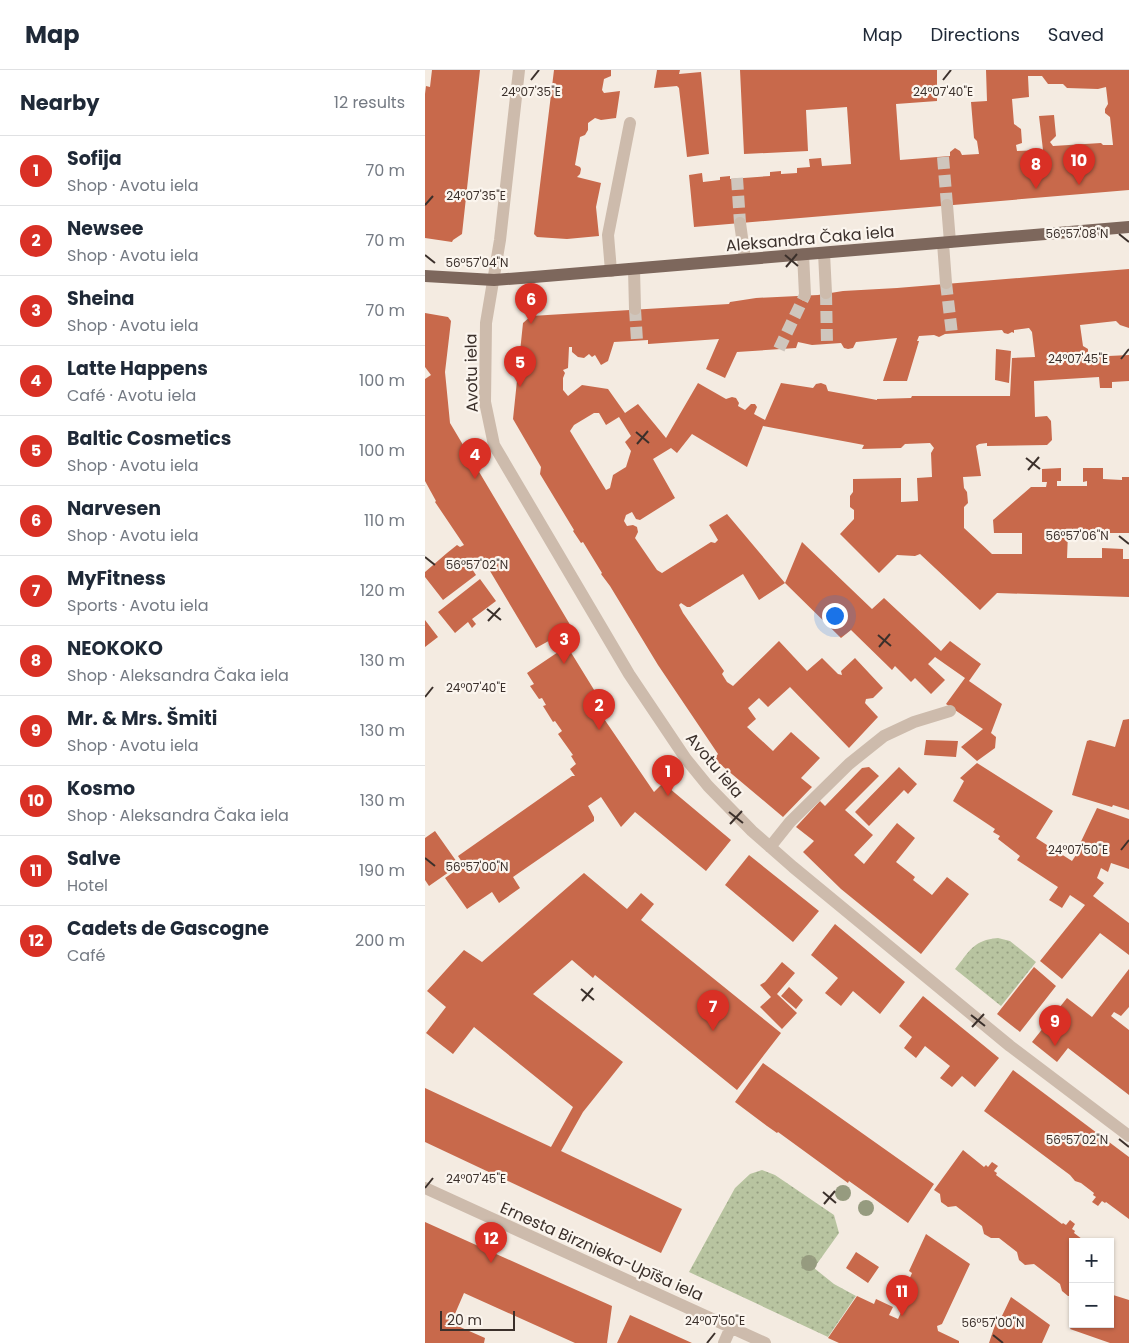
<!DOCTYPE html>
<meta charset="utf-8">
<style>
body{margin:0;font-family:Poppins,sans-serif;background:#f2f2f3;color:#1f2937}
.controls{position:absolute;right:15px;bottom:15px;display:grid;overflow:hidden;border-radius:0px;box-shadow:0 1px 4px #0004}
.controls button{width:45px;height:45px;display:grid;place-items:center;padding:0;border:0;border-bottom:1px solid #e0e1e3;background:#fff;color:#1f2937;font:25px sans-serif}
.scale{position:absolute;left:15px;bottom:12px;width:75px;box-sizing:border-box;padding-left:5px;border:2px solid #3b302b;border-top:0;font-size:14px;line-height:18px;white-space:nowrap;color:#3b302b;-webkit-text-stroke:4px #fbf5ee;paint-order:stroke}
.you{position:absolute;left:409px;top:545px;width:18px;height:18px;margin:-12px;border:4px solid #fff;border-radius:50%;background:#1a73e8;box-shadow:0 0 0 8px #1a73e833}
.badge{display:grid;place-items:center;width:32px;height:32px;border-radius:50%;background:#d93025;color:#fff;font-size:16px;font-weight:700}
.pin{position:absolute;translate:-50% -41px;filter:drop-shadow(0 1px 2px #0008)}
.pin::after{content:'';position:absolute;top:26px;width:18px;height:15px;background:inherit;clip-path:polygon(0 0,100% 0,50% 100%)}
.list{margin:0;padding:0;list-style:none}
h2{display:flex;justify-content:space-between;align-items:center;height:65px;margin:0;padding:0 20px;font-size:21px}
h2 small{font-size:16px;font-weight:400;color:#747a83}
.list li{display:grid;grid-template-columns:32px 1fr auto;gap:15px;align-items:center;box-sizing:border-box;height:70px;padding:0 20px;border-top:1px solid #e0e1e3}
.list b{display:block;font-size:19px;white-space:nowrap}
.list p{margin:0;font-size:16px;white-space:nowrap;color:#747a83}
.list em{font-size:16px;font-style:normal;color:#747a83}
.map{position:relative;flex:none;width:704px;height:1273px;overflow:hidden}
header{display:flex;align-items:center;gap:30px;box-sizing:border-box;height:70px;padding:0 25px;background:#fff;border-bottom:1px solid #e0e1e3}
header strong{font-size:24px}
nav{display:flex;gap:28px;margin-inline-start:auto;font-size:18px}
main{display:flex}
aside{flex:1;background:#fff}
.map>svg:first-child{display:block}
.grass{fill:url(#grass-dots)}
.building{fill:#c8694b;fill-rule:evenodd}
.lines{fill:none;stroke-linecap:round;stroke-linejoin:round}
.minor-tunnel{stroke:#cfc6bd;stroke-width:12;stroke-dasharray:12 6;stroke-linecap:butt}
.minor{stroke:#cdbbac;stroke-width:12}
.major{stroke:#7d675c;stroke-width:12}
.tree{fill:#969b7f}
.ticks{fill:none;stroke:#3b302b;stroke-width:2}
.labels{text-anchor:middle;stroke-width:4.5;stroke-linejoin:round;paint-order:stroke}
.street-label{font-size:16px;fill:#3b302b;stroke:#fbf5ee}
.ticks-label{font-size:12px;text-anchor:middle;fill:#3b302b;stroke:#fbf5ee;stroke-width:4.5;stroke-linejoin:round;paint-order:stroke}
</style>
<header>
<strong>Map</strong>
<nav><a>Map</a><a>Directions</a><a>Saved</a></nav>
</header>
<main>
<aside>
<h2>Nearby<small>12 results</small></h2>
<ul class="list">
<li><span class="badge">1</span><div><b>Sofija</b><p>Shop · Avotu iela</p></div><em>70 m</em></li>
<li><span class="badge">2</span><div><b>Newsee</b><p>Shop · Avotu iela</p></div><em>70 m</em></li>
<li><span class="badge">3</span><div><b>Sheina</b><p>Shop · Avotu iela</p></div><em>70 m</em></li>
<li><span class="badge">4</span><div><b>Latte Happens</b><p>Café · Avotu iela</p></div><em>100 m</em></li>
<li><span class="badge">5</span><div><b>Baltic Cosmetics</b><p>Shop · Avotu iela</p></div><em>100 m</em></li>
<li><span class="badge">6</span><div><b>Narvesen</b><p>Shop · Avotu iela</p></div><em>110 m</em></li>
<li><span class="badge">7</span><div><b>MyFitness</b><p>Sports · Avotu iela</p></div><em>120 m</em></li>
<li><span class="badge">8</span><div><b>NEOKOKO</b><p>Shop · Aleksandra Čaka iela</p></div><em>130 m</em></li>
<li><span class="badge">9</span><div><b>Mr. &amp; Mrs. Šmiti</b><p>Shop · Avotu iela</p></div><em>130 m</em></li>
<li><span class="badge">10</span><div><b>Kosmo</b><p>Shop · Aleksandra Čaka iela</p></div><em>130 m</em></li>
<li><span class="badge">11</span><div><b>Salve</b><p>Hotel</p></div><em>190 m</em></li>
<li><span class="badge">12</span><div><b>Cadets de Gascogne</b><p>Café</p></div><em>200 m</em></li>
</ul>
</aside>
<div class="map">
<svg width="704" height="1273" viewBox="0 0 704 1273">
<defs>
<pattern id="grass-dots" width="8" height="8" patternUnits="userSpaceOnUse" patternTransform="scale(1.25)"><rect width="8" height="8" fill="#b8c4a0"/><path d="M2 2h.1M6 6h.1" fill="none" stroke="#97a083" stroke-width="1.8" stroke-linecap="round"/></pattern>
</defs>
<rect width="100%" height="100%" fill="#f4ebe1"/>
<path class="grass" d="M573,868L585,871L611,892L576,936L530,899C545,881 548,870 573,868Z
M337,1100L350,1105L409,1145L414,1163L389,1198L409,1214L431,1226L403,1267L264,1202L310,1118L325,1104Z"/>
<path class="building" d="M7,0H55L37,164L28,170L27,172L0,168V24L1,16L5,17Z
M129,0H186V6L179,9L177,20L179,23L195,21L191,48L176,50L170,48L163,53V60L160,65L155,67L150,95L155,97L156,99L155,104L152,107L176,113L171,137L174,166L142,169L112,167L109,164Z
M232,0H255L254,4L276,2L284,84L262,87L254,18L252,16L229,18Z
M315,0H512V31L471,34L475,90L525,86V82L530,78L535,81L537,85L554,84L552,71L549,68L546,32L562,31L561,0H704V120L269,157L264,105L277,103L278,112L295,110V107L305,106V109L345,106V102L356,101V104L372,103V98L385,97L384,89L396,88L397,96L426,94L422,37L381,40L383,81L319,84ZM603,6H617L623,14H638L642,18L673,19L681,17L683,34L680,39V43L685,47L688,75H678L676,73L628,76L625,72L631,66L629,45L614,46L618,80L592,81L591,75L597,73L596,59L589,54L587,29L604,27Z
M704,199V258L695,255L691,251L655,255L658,276L663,279V287L704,285V311L687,312V318H675L674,307L609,311L610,347L622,346L626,351L627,370L622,375L562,376V373L554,374L551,376L556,406L538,407L539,418L542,422L543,433L539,437V458L567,484H597V463H569L568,450L606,417H621L622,412H617V399L636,398V411H632V416H662V411L658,412V398H678V409L697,410V407H704V463H643L642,488H677V478L698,479V489H704V527L572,523L555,540L495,484L490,486L472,485L454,503L415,464L429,449V440L425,437V426L428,422V409L476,408V432L493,431L492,408L507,407L506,383L509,378L505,373L480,374L476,378L437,379L439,375L338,356L322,397L267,364L252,383L246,378L228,389L250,428L215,450L211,449L207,442L201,445L199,451L202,456L208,455L212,457L213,462L210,468L232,500L237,503L286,472L290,473L293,470L284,455L302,444L360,513L377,472L447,539L459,528L516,581L525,571L556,594L544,611L577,634L566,663L571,667L570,678L552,691L536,677L558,659L521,634L540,608L510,587L503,594L520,610L506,624L490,608L486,612L470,596L467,600L426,560L416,568L360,513L334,530L318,504L265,537H262L256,533L254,535L258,543L299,601L297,604L302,612L308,616L354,571L382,601L397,588L413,604L417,605L416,601L430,588L458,618L448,628L441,629L440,633L453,647L424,678L365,617L343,637L334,628L323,638L331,649L322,657L348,681L366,662L395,688L376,708L387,717L358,747L289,689L293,684L233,595L185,516L176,504L177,503L158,472L156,473L148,461L149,460L115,404L116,397L88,349L98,253L106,246L304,234L305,232L331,228L393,225L418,221L472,218ZM604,258L607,262L610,287L587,288L585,326H487L486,328L452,329V330L403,321L401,315L396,313L391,314L388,318L356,313L340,350L329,344L332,337L330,334H326L320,340L313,336L314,333L311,328L307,327L301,329L273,313L241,368L213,334L200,343L183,319L157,315L143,326L138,320V308L140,303L138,300L143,298L144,277H147V282L153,287L159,288L164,284L167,287L170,285L176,295L183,291L189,272L223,270V274L294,269L281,299L300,308L312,282L371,278L373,272L387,275L416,273L419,278L423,279L428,278L431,272L472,268L458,311H482L494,271H492L494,266L509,265L514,267L520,264L577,260L579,263L583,264L587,262L589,263V260ZM169,343H174L181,355L194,347L206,366L200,372L206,381L201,397L188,405L185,418L181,420L145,361L149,355Z
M0,243L23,247L26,251L20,302L25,353L147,558L111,578L62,496L58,499L54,493L47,499L51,505L18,530L0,507V502L22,483L32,475L35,477L39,475L10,432L11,431L0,411V309L6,305L0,297Z
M571,279L586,281L584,313L570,310Z
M55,509L71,531L47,549L51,554L47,558L43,552L30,563L13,542Z
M0,550L13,567L0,577Z
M142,576L179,636L173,640L229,722L238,713L306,770L281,801L210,742L196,757L176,727L163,736L169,747V751L88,807L95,818L74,833L67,822L42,839L20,808L39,795L33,786L147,706H150L145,699L151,694L146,686L148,685L133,664L137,661L130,651L128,652L118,636L121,635L117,628L114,629L105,616L109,614L102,603Z
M704,649V740L688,735L687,737L647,725L662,671L665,670L690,677L698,650Z
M501,670L533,671L531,687L499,685Z
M552,693L628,741L611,768L647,791L653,782H651L672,738L704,749V799L686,793L683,802L676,798L672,808L679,813L668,826L704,853V885L675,863L637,909L615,891L660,835L645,825L637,838L624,830L633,817L592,790L595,786L573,769L575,766L568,762L570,759L528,731L539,711L535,708Z
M444,697L454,706L420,740L448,765L429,785L439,794L472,753L490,768L471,792L490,807L488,810L507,825L522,807L544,824L496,884L416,819L378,782L389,771L371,757L395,731L400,736L437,698Z
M474,697L492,714L483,724L479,720L444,756L430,742Z
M10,761L34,795L4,816L0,810V768Z
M324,785L394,841L368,872L300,815Z
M159,803L202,839L216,823L229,834L216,850L356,963L312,1020L170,905L168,908L147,890L108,924L198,992L158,1042L136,1081L257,1139L236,1183L0,1072V1018L126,1077L148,1037L49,957L28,984L1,963L21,937L2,921L39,880L57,892Z
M410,854L480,912L455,944L428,921L416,936L400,923L413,908L386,885Z
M357,892L370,903L352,924L372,943L357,959L335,937L346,927L335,915L340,912Z
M609,897L631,916L595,962L572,944Z
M704,899V937L696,946L689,942L686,946L704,960V1025L643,978L632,992L607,972L642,928L667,947Z
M364,917L378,930L371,939L356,926Z
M498,926L574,988L550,1017L537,1006L527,1017L515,1008L525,996L500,976L491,988L479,978L487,967L474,956Z
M338,993L509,1114L483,1153L424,1111L423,1113L353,1062L352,1063L342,1056L310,1032Z
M588,1000L704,1087V1149L681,1132L680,1133L677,1131L673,1136L667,1132L671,1127L668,1125L669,1123L656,1113L650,1111L645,1105L559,1041Z
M538,1080L559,1097L561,1095L563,1097L567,1092L573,1096L569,1101L572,1103L571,1105L637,1154L638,1153L641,1155L645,1150L650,1154L647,1159L650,1161L649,1163L661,1172H648V1226H643L637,1221L635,1214L609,1194L600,1195L594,1190L592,1182L574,1168H566L559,1164L557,1156L531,1136L523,1137L516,1132L515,1124L509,1120Z
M0,1152L187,1236L182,1273H150L39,1223L26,1253L60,1268L59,1273H0Z
M501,1164L545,1194L517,1254L512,1256L513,1261L534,1271V1273H414L403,1268L432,1226L449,1234L451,1229L468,1237L464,1245L473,1249L478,1238L474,1236L483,1218L481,1217L487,1203L484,1201Z
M431,1182L454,1197L443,1213L421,1198Z
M685,1224L704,1230V1273H685L645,1259L648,1254H685Z
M586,1227L625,1255L617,1273H564L571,1252L575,1250Z
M205,1245L267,1273H192Z"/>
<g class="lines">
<path class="minor-tunnel" d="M518,87L522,135
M312,108L315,153
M521,213L527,264
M401,223L402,274
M210,239L212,271
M354,279L380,225"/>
<path class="minor" d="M94,0L75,170L61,253L60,332L69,375L204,604L261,689L283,716L327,761L368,797L585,976L704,1066
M522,135L525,172
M315,153L320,189
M518,173L521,213
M399,183L401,223
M378,184L380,225
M209,199L210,239
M186,201L183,165L205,53
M345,777L365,752L424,694L459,666L489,652L525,641
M0,1118L340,1273
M299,1273L306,1257"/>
<path class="major" d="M0,206L69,210L109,207L704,157"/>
</g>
<g class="tree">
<circle cx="418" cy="1123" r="8"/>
<circle cx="441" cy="1138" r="8"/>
<circle cx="384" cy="1193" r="8"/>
</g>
<path class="ticks" d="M106,10L114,0M518,10L526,0M0,135L8,126M694,164L704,172M0,185L10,193M360,185L373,196M361,197L372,184M696,289L704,279M211,362L224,373M212,374L223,361M601,388L615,399M603,400L614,387M694,466L704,474M0,487L10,495M62,539L76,550M63,551L75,538M453,565L466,576M454,577L465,564M0,627L8,617M304,742L318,753M305,754L317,741M696,780L704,770M0,788L10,796M156,919L169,930M157,931L168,918M546,945L560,956M547,957L559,944M694,1069L704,1077M0,1118L8,1108M398,1122L411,1133M399,1134L410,1121M568,1265L578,1273M282,1273L290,1263"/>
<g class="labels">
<g class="street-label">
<text transform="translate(385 168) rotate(-5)" y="6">Aleksandra Čaka iela</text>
<text transform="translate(46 303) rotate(-91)" y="6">Avotu iela</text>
<text transform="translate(290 695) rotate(50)" y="6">Avotu iela</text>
<text transform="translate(177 1181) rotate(24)" y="6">Ernesta Birznieka-Upīša iela</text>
</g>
</g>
<g class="ticks-label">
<text x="106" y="26">24°07'35"E</text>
<text x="518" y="26">24°07'40"E</text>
<text x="51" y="130">24°07'35"E</text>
<text x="652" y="168">56°57'08"N</text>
<text x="52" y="197">56°57'04"N</text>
<text x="653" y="293">24°07'45"E</text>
<text x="652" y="470">56°57'06"N</text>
<text x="52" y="499">56°57'02"N</text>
<text x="51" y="622">24°07'40"E</text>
<text x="653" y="784">24°07'50"E</text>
<text x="52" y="801">56°57'00"N</text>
<text x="652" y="1074">56°57'02"N</text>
<text x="51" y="1113">24°07'45"E</text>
<text x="290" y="1255">24°07'50"E</text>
<text x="568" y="1257">56°57'00"N</text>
</g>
</svg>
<div class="controls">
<button>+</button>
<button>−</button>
</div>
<div class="scale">20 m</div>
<div class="you"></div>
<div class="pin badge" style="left:243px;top:726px">1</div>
<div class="pin badge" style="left:174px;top:660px">2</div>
<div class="pin badge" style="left:139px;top:594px">3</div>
<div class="pin badge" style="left:50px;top:409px">4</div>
<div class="pin badge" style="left:95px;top:317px">5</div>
<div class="pin badge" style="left:106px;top:254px">6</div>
<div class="pin badge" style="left:288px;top:961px">7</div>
<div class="pin badge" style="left:611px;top:119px">8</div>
<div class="pin badge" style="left:630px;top:976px">9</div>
<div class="pin badge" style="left:654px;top:115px">10</div>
<div class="pin badge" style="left:477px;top:1246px">11</div>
<div class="pin badge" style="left:66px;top:1193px">12</div>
</div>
</main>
